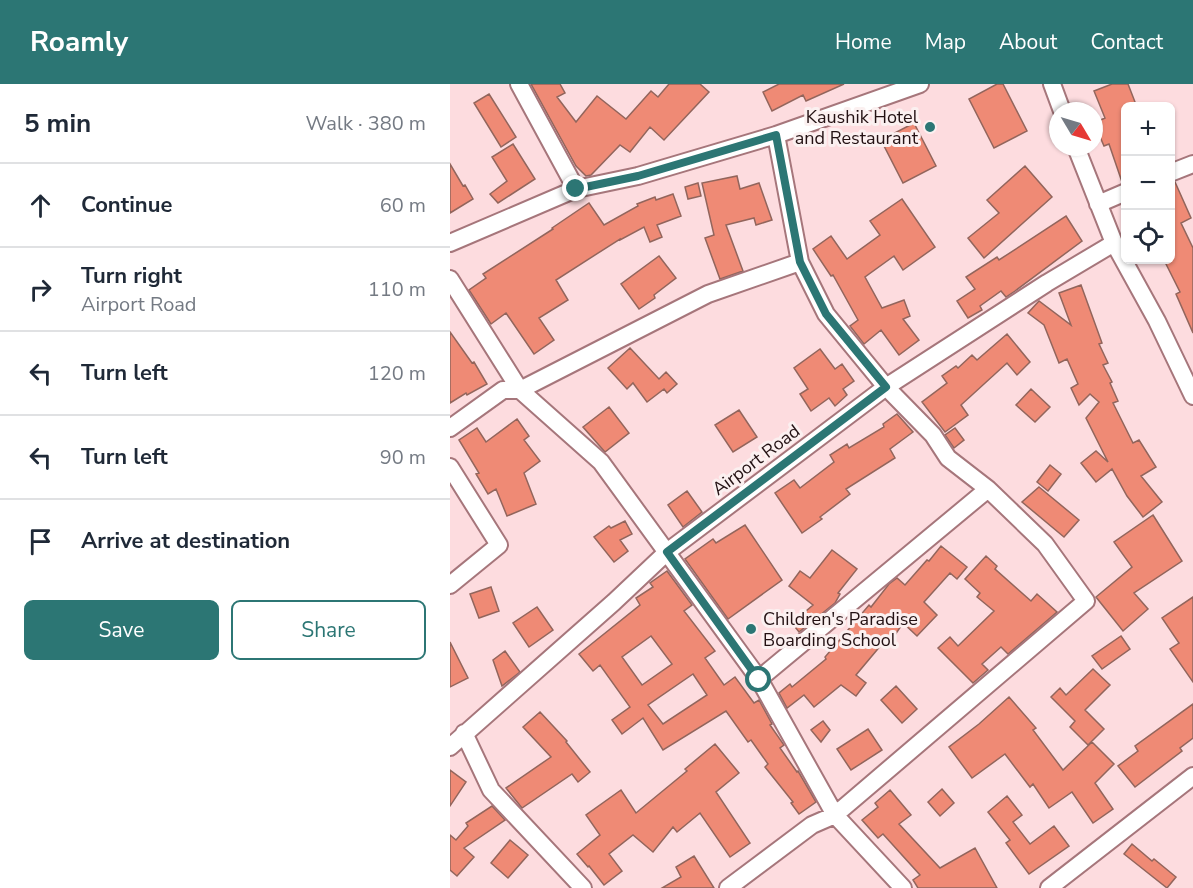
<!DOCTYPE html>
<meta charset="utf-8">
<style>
body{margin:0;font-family:"Nunito Sans",sans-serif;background:#f2f2f3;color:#1f2937}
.controls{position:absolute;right:18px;top:18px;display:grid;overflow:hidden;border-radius:9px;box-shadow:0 2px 4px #0004}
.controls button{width:54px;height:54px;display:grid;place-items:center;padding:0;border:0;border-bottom:2px solid #e0e1e3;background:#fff;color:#1f2937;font:30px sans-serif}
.compass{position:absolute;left:599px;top:18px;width:54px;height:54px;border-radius:50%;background:#fff;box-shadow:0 2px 4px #0004;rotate:128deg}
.stop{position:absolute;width:18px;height:18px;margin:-14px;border:4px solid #2c7674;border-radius:50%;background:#fff}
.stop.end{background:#2c7674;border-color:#fff;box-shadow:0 2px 6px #0008}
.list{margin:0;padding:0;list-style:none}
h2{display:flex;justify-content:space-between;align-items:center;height:78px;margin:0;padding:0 24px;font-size:26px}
h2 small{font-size:20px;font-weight:400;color:#747a83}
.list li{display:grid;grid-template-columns:39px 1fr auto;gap:18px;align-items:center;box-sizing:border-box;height:84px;padding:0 24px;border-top:2px solid #e0e1e3}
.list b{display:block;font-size:22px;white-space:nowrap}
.list p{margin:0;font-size:20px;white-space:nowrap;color:#747a83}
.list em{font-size:20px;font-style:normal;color:#747a83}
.actions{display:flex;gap:12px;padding:18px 24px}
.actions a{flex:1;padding:14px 0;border:2px solid #2c7674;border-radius:9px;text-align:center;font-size:21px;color:#2c7674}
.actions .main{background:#2c7674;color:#fff}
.icon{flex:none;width:33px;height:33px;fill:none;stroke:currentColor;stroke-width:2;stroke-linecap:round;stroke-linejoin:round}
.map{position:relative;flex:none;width:743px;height:804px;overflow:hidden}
header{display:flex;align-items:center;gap:36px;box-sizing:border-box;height:84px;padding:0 30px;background:#2c7674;color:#fff}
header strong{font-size:28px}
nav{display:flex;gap:33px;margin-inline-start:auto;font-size:21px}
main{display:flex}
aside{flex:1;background:#fff}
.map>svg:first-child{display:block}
.building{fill:#ef8a75;stroke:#92655c;stroke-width:1.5;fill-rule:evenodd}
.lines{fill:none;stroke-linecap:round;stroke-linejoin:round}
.street-casing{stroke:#a6767b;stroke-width:20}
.street{stroke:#fff;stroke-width:16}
.route{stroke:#2c7674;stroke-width:8}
.poi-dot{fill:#2c7674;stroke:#fbf0f0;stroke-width:2}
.labels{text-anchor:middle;stroke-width:6;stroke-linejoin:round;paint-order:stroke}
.poi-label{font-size:18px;fill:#231113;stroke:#fbf0f0;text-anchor:end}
.street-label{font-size:18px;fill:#231113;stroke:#fbf0f0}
</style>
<header>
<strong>Roamly</strong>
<nav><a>Home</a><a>Map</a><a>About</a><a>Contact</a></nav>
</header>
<main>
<aside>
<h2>5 min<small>Walk · 380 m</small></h2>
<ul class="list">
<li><svg class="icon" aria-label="ahead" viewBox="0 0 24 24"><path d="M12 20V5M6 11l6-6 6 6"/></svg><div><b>Continue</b></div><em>60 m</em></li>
<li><svg class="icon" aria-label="right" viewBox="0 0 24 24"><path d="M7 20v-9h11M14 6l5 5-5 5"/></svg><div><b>Turn right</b><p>Airport Road</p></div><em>110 m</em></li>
<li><svg class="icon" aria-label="left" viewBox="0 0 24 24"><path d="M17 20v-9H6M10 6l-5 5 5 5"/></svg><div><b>Turn left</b></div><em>120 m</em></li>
<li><svg class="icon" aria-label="left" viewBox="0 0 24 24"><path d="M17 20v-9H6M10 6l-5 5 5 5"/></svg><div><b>Turn left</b></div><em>90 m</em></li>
<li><svg class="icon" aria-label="arrive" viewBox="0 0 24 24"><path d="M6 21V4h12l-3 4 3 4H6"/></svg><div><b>Arrive at destination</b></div></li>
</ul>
<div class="actions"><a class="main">Save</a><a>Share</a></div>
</aside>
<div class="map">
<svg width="743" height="804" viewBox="0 0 743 804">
<rect width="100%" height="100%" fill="#fddcdf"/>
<path class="building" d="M81,0H110L115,9L107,13L126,38L147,12L176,35L201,7L208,13L219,0H250L259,8L214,56L200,43L180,68L170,61L141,91L136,92L126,82Z
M329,0H394L356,17L353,11L322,27L313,8Z
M547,0H553L577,47L544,64L519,15Z
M662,0H678L685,18L675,22V98H672L659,60L654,62L644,39L655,34L644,7Z
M39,10L66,53L51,63L24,19Z
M464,39L486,82L453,99L431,56Z
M63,60L85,95L48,119L40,110L57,97L42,73Z
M0,80L13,102L15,101L23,115L0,129Z
M575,82L602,113L534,174L518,154L549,129L537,116Z
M287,92L290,105L309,99L322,136L306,141L304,134L276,141L293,187L270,195L255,154L264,151L252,99Z
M725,98L741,134L731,139L743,164V249L726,210L730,208L714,176H720V99Z
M248,99L251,112L238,115L235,103Z
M223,110L231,132L207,141L212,153L200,158L194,143L170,156V155L106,196L118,216L89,234L104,256L84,270L56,229L41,240L19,206L36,194L33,190L103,145L102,144L139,119L154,141L188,122L187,120L205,113L206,116Z
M452,115L485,163L453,186L444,172L415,193L432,224L454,216L460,232L453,235L469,256L449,271L431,246L414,260L400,242L408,236L383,191L381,192L363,165L381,152L397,175L430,151L420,137Z
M616,132L632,157L565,207L556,213L551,207L530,222L532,226L518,234L507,217L525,205L516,193L547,173L549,176Z
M209,172L226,194L204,211L205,214L189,225L171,200Z
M631,201L652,259L649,260L658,279L653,281L662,298L660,299L668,317L663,319L683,359L689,356L706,383L691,392L712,418L693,433L677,412L662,385L646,398L631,379L646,367L658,378L636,334L649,318L640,310L629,321L621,304L628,300L617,275L609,279L594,241L578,229L589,217L621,241L609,209Z
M0,248L22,279L24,278L37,300L17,311L16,309L0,319Z
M557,250L580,278L567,291L557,279L511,321L518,331L495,348L472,318L497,299L492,292L506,282L508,284L522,271L527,276Z
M180,264L209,295L216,288L227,300L217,309L214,305L197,318L183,299L177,305L158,284Z
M370,265L385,285L392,280L404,297L393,305L397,311L385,322L379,314L361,327L350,310L358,305L344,284Z
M581,305L600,323L585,338L566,321Z
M159,323L179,349L155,368L133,343Z
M289,326L307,353L283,368L265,341Z
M447,330L463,348L440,365L445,374L396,405L400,410L370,433L372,435L352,449L325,409L344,396L350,404L384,378L380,371L397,360L399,364L434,343L433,340Z
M67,335L79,352L74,356L90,377L74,389L86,420L57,432L46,405L38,410L26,390L29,389L9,356L27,344L36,358Z
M505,344L514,356L504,364L495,351Z
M600,381L611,390L598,407L587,398Z
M589,403L629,436L614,453L572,418Z
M237,407L252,428L233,443L218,421Z
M703,431L732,477L684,509L698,525L673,547L646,513L682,483L664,458Z
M175,437L182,450L170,456L178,467L164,478L144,453L159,442L161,444Z
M295,441L332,496L278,535L235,475L263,455L266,459Z
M491,462L517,483L507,495L500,489L474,518L487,531L467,552L453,539L441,557L437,554L406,591L416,599L406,612L391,601L364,623L354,611L337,624L329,609L340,600L342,603L376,575L375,573L419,521L421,523L439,500L447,494L455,501L477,476L479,477Z
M382,466L407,485L388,509L390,510L385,519L349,548L342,539L363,521L339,502L350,487L360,494Z
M536,472L547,482L545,485L581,517L587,510L607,528L558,570L551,563L532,580L538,586L523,599L488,564L500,553L508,562L544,527L527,513L530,509L515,495Z
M217,487L242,521L234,527L265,567L255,574L274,601L285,593L304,619L309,616L322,640L320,641L334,661L330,664L347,688L348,687L366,718L349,730L341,719L343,718L315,683L318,680L301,656L298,658L276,627L213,666L193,634L172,650L162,636L180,623L150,581L143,587L129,570L190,521L186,514L203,503L200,499ZM201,552L222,580L192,601L172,573ZM243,590L257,611L213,640L198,621Z
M41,503L49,527L29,534L20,510Z
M743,513V598L720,565L729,559L712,534Z
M87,523L103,546L79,563L63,539Z
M671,552L680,565L652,585L642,572Z
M0,558L18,594L0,603Z
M55,567L70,588L52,602L43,576Z
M643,585L660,601L635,626L654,645L638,661L620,643L625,637L601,613L610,604L616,611Z
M446,602L467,625L452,639L431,616Z
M559,613L586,644L583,646L613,686L642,658L664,680L645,699L663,725L643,739L622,708L599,724L583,700L580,703L555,670L522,694L499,663L529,640Z
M743,620V654L730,664L732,667L685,703L668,682L688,667L685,662Z
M90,628L117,657L116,658L140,688L128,698L122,690L72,724L56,704L101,673L73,643Z
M373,637L380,646L371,658L361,646Z
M418,645L432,666L401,686L387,665Z
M265,660L289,689L266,708L300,759L280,773L250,729L227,748L223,743L203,768L183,751L159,770L172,787L154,801L139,782L138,783L127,770L150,751L136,731L171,706L186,729L237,687L235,685Z
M0,686L16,698L0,722Z
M492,705L504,719L490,732L478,718Z
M440,706L461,731L449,740L490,784L525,764L547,804H468L463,796L470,791L433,750L428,754L412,736L428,723L425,719Z
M557,712L572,731L563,738L580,760L604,742L619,762L579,790L556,759L560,756L538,728Z
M42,722L55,736L14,764L24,773L7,792L0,786V751L6,756L18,742L16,739Z
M60,756L78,771L58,794L41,779Z
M682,760L702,777L704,775L726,793L717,804L674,770Z
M244,772L264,804H212L231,793L226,783Z"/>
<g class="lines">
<defs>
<path id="street" d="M69,0L126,105
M602,0L612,27
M626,63L664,159L707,237L743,312
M720,89L743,80
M648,120L676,108
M0,159L126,105L188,92L326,51L470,0
M0,195L70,306L151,378L309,595L385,731L453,804
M0,344L53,306H70L258,210L350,178
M0,383L49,461L0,501
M309,595L538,405
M14,649L41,706L133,804
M0,663L164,518L217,468L436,303L597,199L664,159
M278,804L362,741L385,731L636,517L595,460L538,405L498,374L483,351L436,303L376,230L350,178L326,51
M599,804L743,692"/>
</defs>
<use href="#street" class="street-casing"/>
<use href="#street" class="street"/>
</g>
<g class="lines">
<path class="route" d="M126,105L188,92L326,51L350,178L376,230L436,303L217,468L309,596"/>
</g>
<g class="poi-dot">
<circle cx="480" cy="43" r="6"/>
<circle cx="301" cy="545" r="6"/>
</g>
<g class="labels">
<g class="poi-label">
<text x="468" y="39">Kaushik Hotel<tspan x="468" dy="21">and Restaurant</tspan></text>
<text x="313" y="541" text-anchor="start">Children's Paradise<tspan x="313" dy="21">Boarding School</tspan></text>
</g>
<g class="street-label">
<text transform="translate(306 376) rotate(-37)" y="6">Airport Road</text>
</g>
</g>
</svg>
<div class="controls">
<button>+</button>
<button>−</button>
<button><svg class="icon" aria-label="locate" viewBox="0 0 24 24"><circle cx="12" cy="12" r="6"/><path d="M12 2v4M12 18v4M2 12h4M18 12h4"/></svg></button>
</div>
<svg class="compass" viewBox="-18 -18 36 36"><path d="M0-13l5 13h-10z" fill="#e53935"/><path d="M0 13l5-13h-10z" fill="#747a83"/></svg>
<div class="stop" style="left:309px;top:596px"></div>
<div class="stop end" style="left:126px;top:105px"></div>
</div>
</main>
